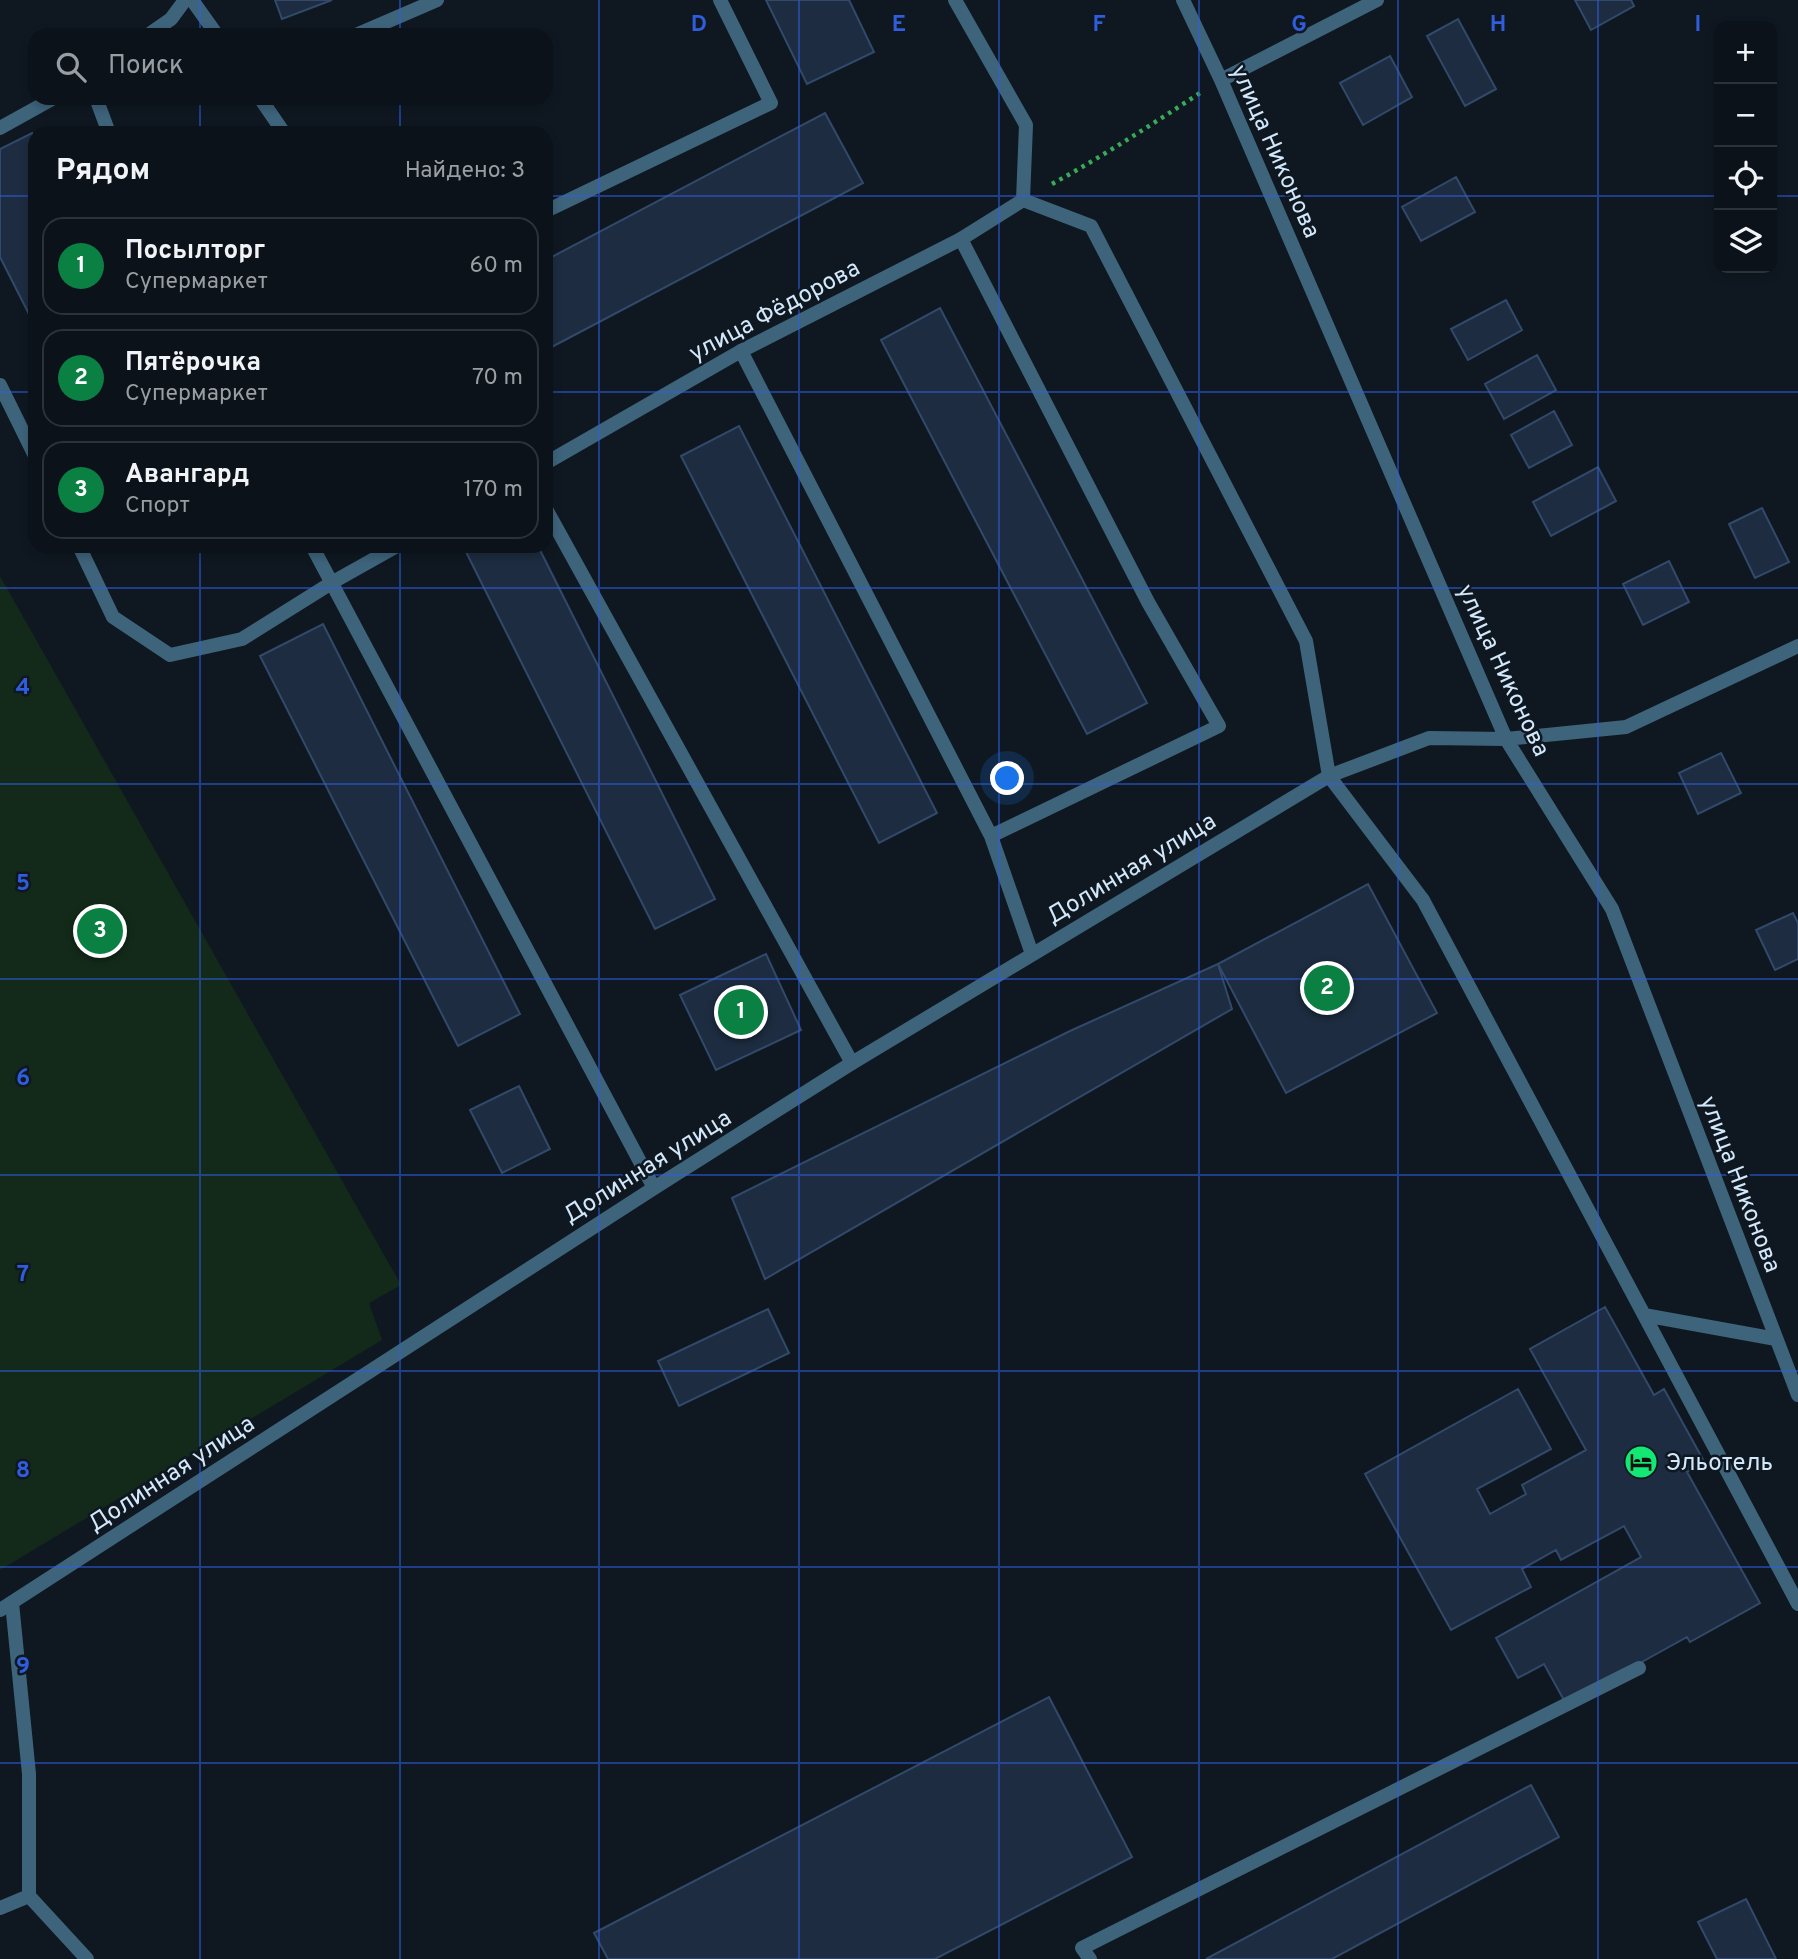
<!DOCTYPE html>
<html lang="ru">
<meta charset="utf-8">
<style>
body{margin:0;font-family:Overpass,sans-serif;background:#192026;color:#f1f3f6}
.controls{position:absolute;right:21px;top:21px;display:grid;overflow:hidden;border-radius:14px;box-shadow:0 4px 10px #0003}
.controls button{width:63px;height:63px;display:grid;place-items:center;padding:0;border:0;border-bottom:2px solid #2b3238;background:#0b1219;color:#f1f3f6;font:35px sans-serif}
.you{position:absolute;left:1008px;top:779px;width:24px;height:24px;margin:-18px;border:5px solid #fff;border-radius:50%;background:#1a73e8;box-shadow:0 0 0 10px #1a73e833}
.badge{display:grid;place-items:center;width:46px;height:46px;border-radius:50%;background:#0b8043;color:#fff;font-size:23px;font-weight:700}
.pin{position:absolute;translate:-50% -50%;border:4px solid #fff;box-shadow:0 2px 7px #0006}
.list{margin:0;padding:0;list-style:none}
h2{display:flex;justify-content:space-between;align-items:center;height:91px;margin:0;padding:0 28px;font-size:30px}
h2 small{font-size:23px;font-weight:400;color:#9a9ea2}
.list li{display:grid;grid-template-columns:46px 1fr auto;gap:21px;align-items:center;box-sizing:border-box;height:98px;margin:0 14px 14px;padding:0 14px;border:2px solid #2b3238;border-radius:21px}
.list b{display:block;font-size:26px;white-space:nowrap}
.list p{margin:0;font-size:23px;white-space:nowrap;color:#9a9ea2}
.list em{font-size:23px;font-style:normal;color:#9a9ea2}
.icon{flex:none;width:38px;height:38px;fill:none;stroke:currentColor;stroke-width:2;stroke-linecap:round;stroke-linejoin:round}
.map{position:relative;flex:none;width:1798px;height:1959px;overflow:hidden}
.search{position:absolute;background:#0b1219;box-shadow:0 4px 10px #0003;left:28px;top:28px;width:525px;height:77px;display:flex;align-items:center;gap:18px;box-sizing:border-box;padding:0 24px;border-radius:21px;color:#9a9ea2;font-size:26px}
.panel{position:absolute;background:#0b1219;box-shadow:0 4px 10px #0003;left:28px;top:126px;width:525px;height:427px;border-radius:21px}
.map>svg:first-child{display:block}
.green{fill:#132a1a}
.building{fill:#1d2c40;stroke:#314a6b;stroke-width:2}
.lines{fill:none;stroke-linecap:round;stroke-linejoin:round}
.path{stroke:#38aa5a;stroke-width:4.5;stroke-dasharray:3.5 5;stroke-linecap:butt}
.service{stroke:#3e647c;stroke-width:14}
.minor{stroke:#3e647c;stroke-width:14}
.grid{fill:none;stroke:#2f5ddc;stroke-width:2;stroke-opacity:0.55}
.labels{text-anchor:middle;stroke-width:5;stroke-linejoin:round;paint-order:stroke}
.street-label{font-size:24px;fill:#d3e8fb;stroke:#0f1821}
.poi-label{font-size:24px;fill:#d3e8fb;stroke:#0f1821;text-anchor:start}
.grid-label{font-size:23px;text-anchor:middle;font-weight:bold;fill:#2f5ddc;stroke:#0f1821;stroke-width:5;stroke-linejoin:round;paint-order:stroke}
</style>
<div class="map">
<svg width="1798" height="1959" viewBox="0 0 1798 1959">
<rect width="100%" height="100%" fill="#0f1821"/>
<path class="green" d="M0,576L401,1285L369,1303L382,1340L0,1570Z"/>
<path class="building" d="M275,0H332L282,19Z
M766,0H849L874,52L807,84Z
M1575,0H1631L1634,6L1591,30Z
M1458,19L1496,89L1465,106L1427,36Z
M1390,56L1412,97L1363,125L1340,83Z
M825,113L863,183L546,350V260Z
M32,133L35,140V326L0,257V149Z
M1456,177L1475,212L1421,241L1402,207Z
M1506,300L1522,330L1468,360L1451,329Z
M940,308L1147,703L1087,734L881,340Z
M1537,355L1556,390L1504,419L1485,384Z
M1554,411L1572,445L1529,468L1511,435Z
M739,426L937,813L879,843L681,456Z
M1598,467L1616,501L1551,536L1533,502Z
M1762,508L1789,562L1755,578L1729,524Z
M463,546H538L715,899L655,929Z
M1669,561L1689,602L1643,625L1623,584Z
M323,624L520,1014L458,1046L260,656Z
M1721,753L1741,793L1698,814L1679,773Z
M1368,884L1437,1013L1286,1093L1218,964Z
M1793,913L1798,923V959L1775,970L1756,930Z
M766,954L801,1030L716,1070L680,995Z
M1218,964L1232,1009L765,1279L732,1198L1070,1031Z
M519,1086L550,1149L502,1173L470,1110Z
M1605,1307L1654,1395L1664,1389L1705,1463L1687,1472L1760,1603L1690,1642L1687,1637L1566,1704L1544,1664L1518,1678L1496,1638L1641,1557L1624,1526L1561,1560L1556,1550L1522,1569L1531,1587L1451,1630L1365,1474L1518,1389L1551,1449L1477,1489L1490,1514L1526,1494L1522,1485L1586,1450L1530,1349Z
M768,1309L789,1353L679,1406L658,1361Z
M1049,1697L1132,1857L935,1959H608L594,1933Z
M1531,1785L1559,1837L1332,1959H1206Z
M1746,1899L1776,1959H1717L1698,1922Z"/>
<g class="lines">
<path class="path" d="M1052,184C1103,156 1151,125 1200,93"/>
<path class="service" d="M192,0L217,35
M955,0L1026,125L1023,200
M356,35L437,0
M260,98L284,133
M0,128L54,98
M546,211L771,103L720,0
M961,239L1148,602L1219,726L991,836
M741,351L991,836L1032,954
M0,385L35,456
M546,509L852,1063
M79,546L113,617L170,655L242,639L333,582
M12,1603L29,1774V1896L87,1959
M0,1908L29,1896
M1090,1959L1082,1948L1639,1668"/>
<path class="minor" d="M1183,0L1221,80L1506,739L1612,909L1798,1395
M148,35L171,19L185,0
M1221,80L1377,0
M96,98L109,133
M546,463L741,351L961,239L1023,200L1091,226L1306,641L1329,776L1423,900L1798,1604
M312,546L654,1188
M333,582L397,546
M1644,1315L1776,1339
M0,1610L654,1188L852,1063L1329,776L1429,738L1506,739L1626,727L1798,646"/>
</g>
<path class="grid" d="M200,0V35M400,0V35M599,0V1959M799,0V1959M999,0V1959M1199,0V1959M1398,0V1959M1598,0V1959M200,98V133M400,98V133M0,196H35M546,196H1719M1772,196H1798M0,392H35M546,392H1798M200,546V1959M400,546V1959M0,588H1798M0,784H1798M0,979H1798M0,1175H1798M0,1371H1798M0,1567H1798M0,1763H1798"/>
<defs>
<symbol id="hotel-disc" viewBox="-11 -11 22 22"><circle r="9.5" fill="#13e874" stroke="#0f1821"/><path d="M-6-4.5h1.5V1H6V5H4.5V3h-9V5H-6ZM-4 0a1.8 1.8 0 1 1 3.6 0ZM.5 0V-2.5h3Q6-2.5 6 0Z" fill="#111"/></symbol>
</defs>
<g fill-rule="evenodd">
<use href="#hotel-disc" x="1622" y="1443" width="38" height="38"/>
</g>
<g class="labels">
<g class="street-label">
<text transform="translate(1276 151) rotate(66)" y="8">улица Никонова</text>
<text transform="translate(774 310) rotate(-28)" y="8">улица Фёдорова</text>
<text transform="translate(1504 670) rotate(65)" y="8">улица Никонова</text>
<text transform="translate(1131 868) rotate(-31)" y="8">Долинная улица</text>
<text transform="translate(647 1166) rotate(-32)" y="8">Долинная улица</text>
<text transform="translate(1741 1184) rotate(69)" y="8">улица Никонова</text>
<text transform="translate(171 1473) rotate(-33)" y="8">Долинная улица</text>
</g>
<g class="poi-label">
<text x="1666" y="1470">Эльотель</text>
</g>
</g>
<g class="grid-label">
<text x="699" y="31">D</text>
<text x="899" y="31">E</text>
<text x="1099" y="31">F</text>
<text x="1299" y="31">G</text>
<text x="1498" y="31">H</text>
<text x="1698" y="31">I</text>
<text x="23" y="694">4</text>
<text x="23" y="890">5</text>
<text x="23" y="1085">6</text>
<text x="23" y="1281">7</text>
<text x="23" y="1477">8</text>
<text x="23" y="1673">9</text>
</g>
</svg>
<div class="controls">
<button>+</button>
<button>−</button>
<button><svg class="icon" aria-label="locate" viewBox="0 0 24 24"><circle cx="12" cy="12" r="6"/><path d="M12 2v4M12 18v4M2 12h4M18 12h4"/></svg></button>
<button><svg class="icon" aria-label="layers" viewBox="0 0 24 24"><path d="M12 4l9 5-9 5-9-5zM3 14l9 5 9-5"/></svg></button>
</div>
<div class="you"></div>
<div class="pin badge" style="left:741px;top:1012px">1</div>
<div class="pin badge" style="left:1327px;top:988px">2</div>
<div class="pin badge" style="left:100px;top:931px">3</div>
<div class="search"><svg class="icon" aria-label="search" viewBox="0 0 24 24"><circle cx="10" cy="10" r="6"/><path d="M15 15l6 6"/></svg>Поиск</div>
<section class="panel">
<h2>Рядом<small>Найдено: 3</small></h2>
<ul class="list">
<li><span class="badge">1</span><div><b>Посылторг</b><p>Супермаркет</p></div><em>60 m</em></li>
<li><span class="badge">2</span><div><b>Пятёрочка</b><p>Супермаркет</p></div><em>70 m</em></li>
<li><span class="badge">3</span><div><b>Авангард</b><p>Спорт</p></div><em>170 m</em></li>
</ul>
</section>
</div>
